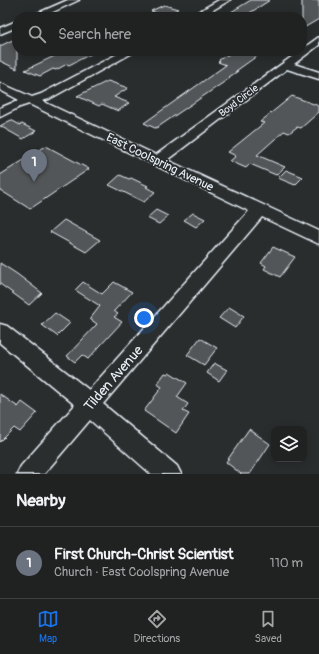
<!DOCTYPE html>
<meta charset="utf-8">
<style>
body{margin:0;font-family:Pangolin,sans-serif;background:#282a2a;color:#f1f3f6}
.controls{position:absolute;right:12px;bottom:12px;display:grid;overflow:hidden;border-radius:8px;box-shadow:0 2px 10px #0003}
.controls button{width:36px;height:36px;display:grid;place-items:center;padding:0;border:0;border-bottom:1px solid #3d3f40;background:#202222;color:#f1f3f6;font:20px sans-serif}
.you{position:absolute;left:144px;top:318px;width:14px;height:14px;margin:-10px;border:3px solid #fff;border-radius:50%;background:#1a73e8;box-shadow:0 0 0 6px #1a73e833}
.badge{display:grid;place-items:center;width:26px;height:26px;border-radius:50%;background:#1a73e8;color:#fff;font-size:13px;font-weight:700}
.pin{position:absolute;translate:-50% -33px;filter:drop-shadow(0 1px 2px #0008)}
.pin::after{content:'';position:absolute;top:21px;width:14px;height:12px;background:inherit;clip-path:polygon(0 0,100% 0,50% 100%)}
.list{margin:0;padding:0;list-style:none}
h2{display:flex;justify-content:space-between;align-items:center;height:52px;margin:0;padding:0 16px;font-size:17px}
h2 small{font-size:13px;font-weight:400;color:#a2a4a5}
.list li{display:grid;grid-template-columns:26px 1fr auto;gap:12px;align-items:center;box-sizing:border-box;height:72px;padding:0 16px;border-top:1px solid #3d3f40}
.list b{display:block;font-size:15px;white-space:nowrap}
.list p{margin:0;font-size:13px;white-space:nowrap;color:#a2a4a5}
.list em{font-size:13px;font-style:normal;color:#a2a4a5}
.icon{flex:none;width:22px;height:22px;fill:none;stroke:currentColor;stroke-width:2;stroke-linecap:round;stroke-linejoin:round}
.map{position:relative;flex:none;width:319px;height:474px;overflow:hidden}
.search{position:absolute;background:#202222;box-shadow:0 2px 10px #0003;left:12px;right:12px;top:12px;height:44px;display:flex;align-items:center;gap:10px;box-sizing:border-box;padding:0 14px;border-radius:16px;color:#a2a4a5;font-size:15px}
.sheet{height:124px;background:#202222}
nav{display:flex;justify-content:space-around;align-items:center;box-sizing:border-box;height:56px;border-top:1px solid #3d3f40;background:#202222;font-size:11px;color:#a2a4a5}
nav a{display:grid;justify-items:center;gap:2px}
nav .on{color:#1a73e8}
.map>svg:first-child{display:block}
.building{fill:#535759;stroke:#e8f1f8}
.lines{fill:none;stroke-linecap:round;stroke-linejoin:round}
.minor-casing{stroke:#e8f1f8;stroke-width:3}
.minor{fill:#2a2d2e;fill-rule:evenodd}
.labels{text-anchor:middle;stroke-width:3.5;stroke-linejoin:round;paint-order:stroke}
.far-street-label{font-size:10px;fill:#e8f1f8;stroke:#2a2d2e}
.street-label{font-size:12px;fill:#e8f1f8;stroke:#2a2d2e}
.near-street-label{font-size:14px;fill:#e8f1f8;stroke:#2a2d2e}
</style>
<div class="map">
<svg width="319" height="474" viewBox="0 0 319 474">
<rect width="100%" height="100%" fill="#2a2d2e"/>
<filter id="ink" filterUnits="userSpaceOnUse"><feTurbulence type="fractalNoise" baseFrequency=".025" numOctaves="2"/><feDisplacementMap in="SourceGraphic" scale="8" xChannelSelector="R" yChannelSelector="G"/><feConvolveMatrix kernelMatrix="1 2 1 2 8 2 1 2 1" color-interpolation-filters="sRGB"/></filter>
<g filter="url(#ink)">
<path class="building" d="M251,0H270L245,16L231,12Z
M302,0H319V19L302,29Z
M164,5L178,9L165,16L151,11Z
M17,38V69L0,61V46Z
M65,51H97L69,65L67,64L56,70L53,69L40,76L25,70Z
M234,51H264L236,71H238L229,77L230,78L158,127L155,128L144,123L226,65L218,62L220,61L219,60Z
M108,81L128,88L114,97L129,103L118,111L102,104L99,106L77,96Z
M292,96L319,106V112L301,128L297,127L289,133L284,131L257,155L285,167L276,175L250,164L246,168L230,161L236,156L228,152L264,123L260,122Z
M11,120L20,125L22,124L36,131L23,139L0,126Z
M46,146L89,169L30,209L0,190V175Z
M286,170L303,177L295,185L278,178Z
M120,175L129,179L131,178L148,186L146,187L155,192L144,202L109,185Z
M156,210L168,216L159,224L147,218Z
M193,213L205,219L196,227L184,220Z
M64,220L100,240L86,252L50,232Z
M273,247L295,257L280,277L264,269L266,266L261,263Z
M0,263L17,274L42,293L29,305L0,284Z
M83,282L102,294L114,282L132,292L114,311L118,314L114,317L122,322L88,359L82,355L75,362L67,356L97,324L90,319L100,306L75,290Z
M229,307L244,316L235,328L219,318Z
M55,313L70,323L57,336L42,325Z
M200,338L217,348L204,365L187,355Z
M214,363L227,370L219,381L207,373Z
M169,372L187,383L177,397L188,404L183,411L189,414L176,433L144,411L162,387L157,384L165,373L168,374Z
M0,394L18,407L22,402L37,413L20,432L14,428L0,442Z
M249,429L270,444L250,474H241L226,462Z"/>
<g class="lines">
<defs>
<path id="minor" d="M68,0H79L42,17H29Z
M219,0H230L201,17H189Z
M17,21V27L0,34V28Z
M319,37V45L294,64L319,72V79L287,69L167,160L319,231V244L262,217L103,404L177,466L181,474H151L90,420L44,474H17L21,466L75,405L0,343V324L7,326L89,390L249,211L29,104L20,107L0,117V108L19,100L0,90V83L32,97L41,94L123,51H136L49,99L42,101L156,155Z"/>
</defs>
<use href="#minor" class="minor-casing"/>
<use href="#minor" class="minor"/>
</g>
</g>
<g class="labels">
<g class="far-street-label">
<text transform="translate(238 100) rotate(-37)" y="4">Boyd Circle</text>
</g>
<g class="street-label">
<text transform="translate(160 162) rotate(26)" y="4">East Coolspring Avenue</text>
</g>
<g class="near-street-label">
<text transform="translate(113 378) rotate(-49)" y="5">Tilden Avenue</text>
</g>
</g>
</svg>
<div class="controls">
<button><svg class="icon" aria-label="layers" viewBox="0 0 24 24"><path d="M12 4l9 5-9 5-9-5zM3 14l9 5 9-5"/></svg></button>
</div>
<div class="you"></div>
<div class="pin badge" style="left:34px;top:182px;background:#6b7280">1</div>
<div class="search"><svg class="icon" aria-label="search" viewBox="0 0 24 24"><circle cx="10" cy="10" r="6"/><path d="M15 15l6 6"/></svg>Search here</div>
</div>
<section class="sheet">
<h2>Nearby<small></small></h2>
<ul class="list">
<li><span class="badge" style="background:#6b7280">1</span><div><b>First Church-Christ Scientist</b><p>Church · East Coolspring Avenue</p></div><em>110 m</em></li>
</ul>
</section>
<nav>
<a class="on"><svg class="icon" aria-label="map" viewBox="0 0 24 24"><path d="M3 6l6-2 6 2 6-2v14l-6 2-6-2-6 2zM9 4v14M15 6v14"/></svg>Map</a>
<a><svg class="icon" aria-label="directions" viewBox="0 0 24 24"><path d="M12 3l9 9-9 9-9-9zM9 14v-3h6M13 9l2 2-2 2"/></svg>Directions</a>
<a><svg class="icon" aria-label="saved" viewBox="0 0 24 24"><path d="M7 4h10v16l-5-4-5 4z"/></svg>Saved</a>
</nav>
